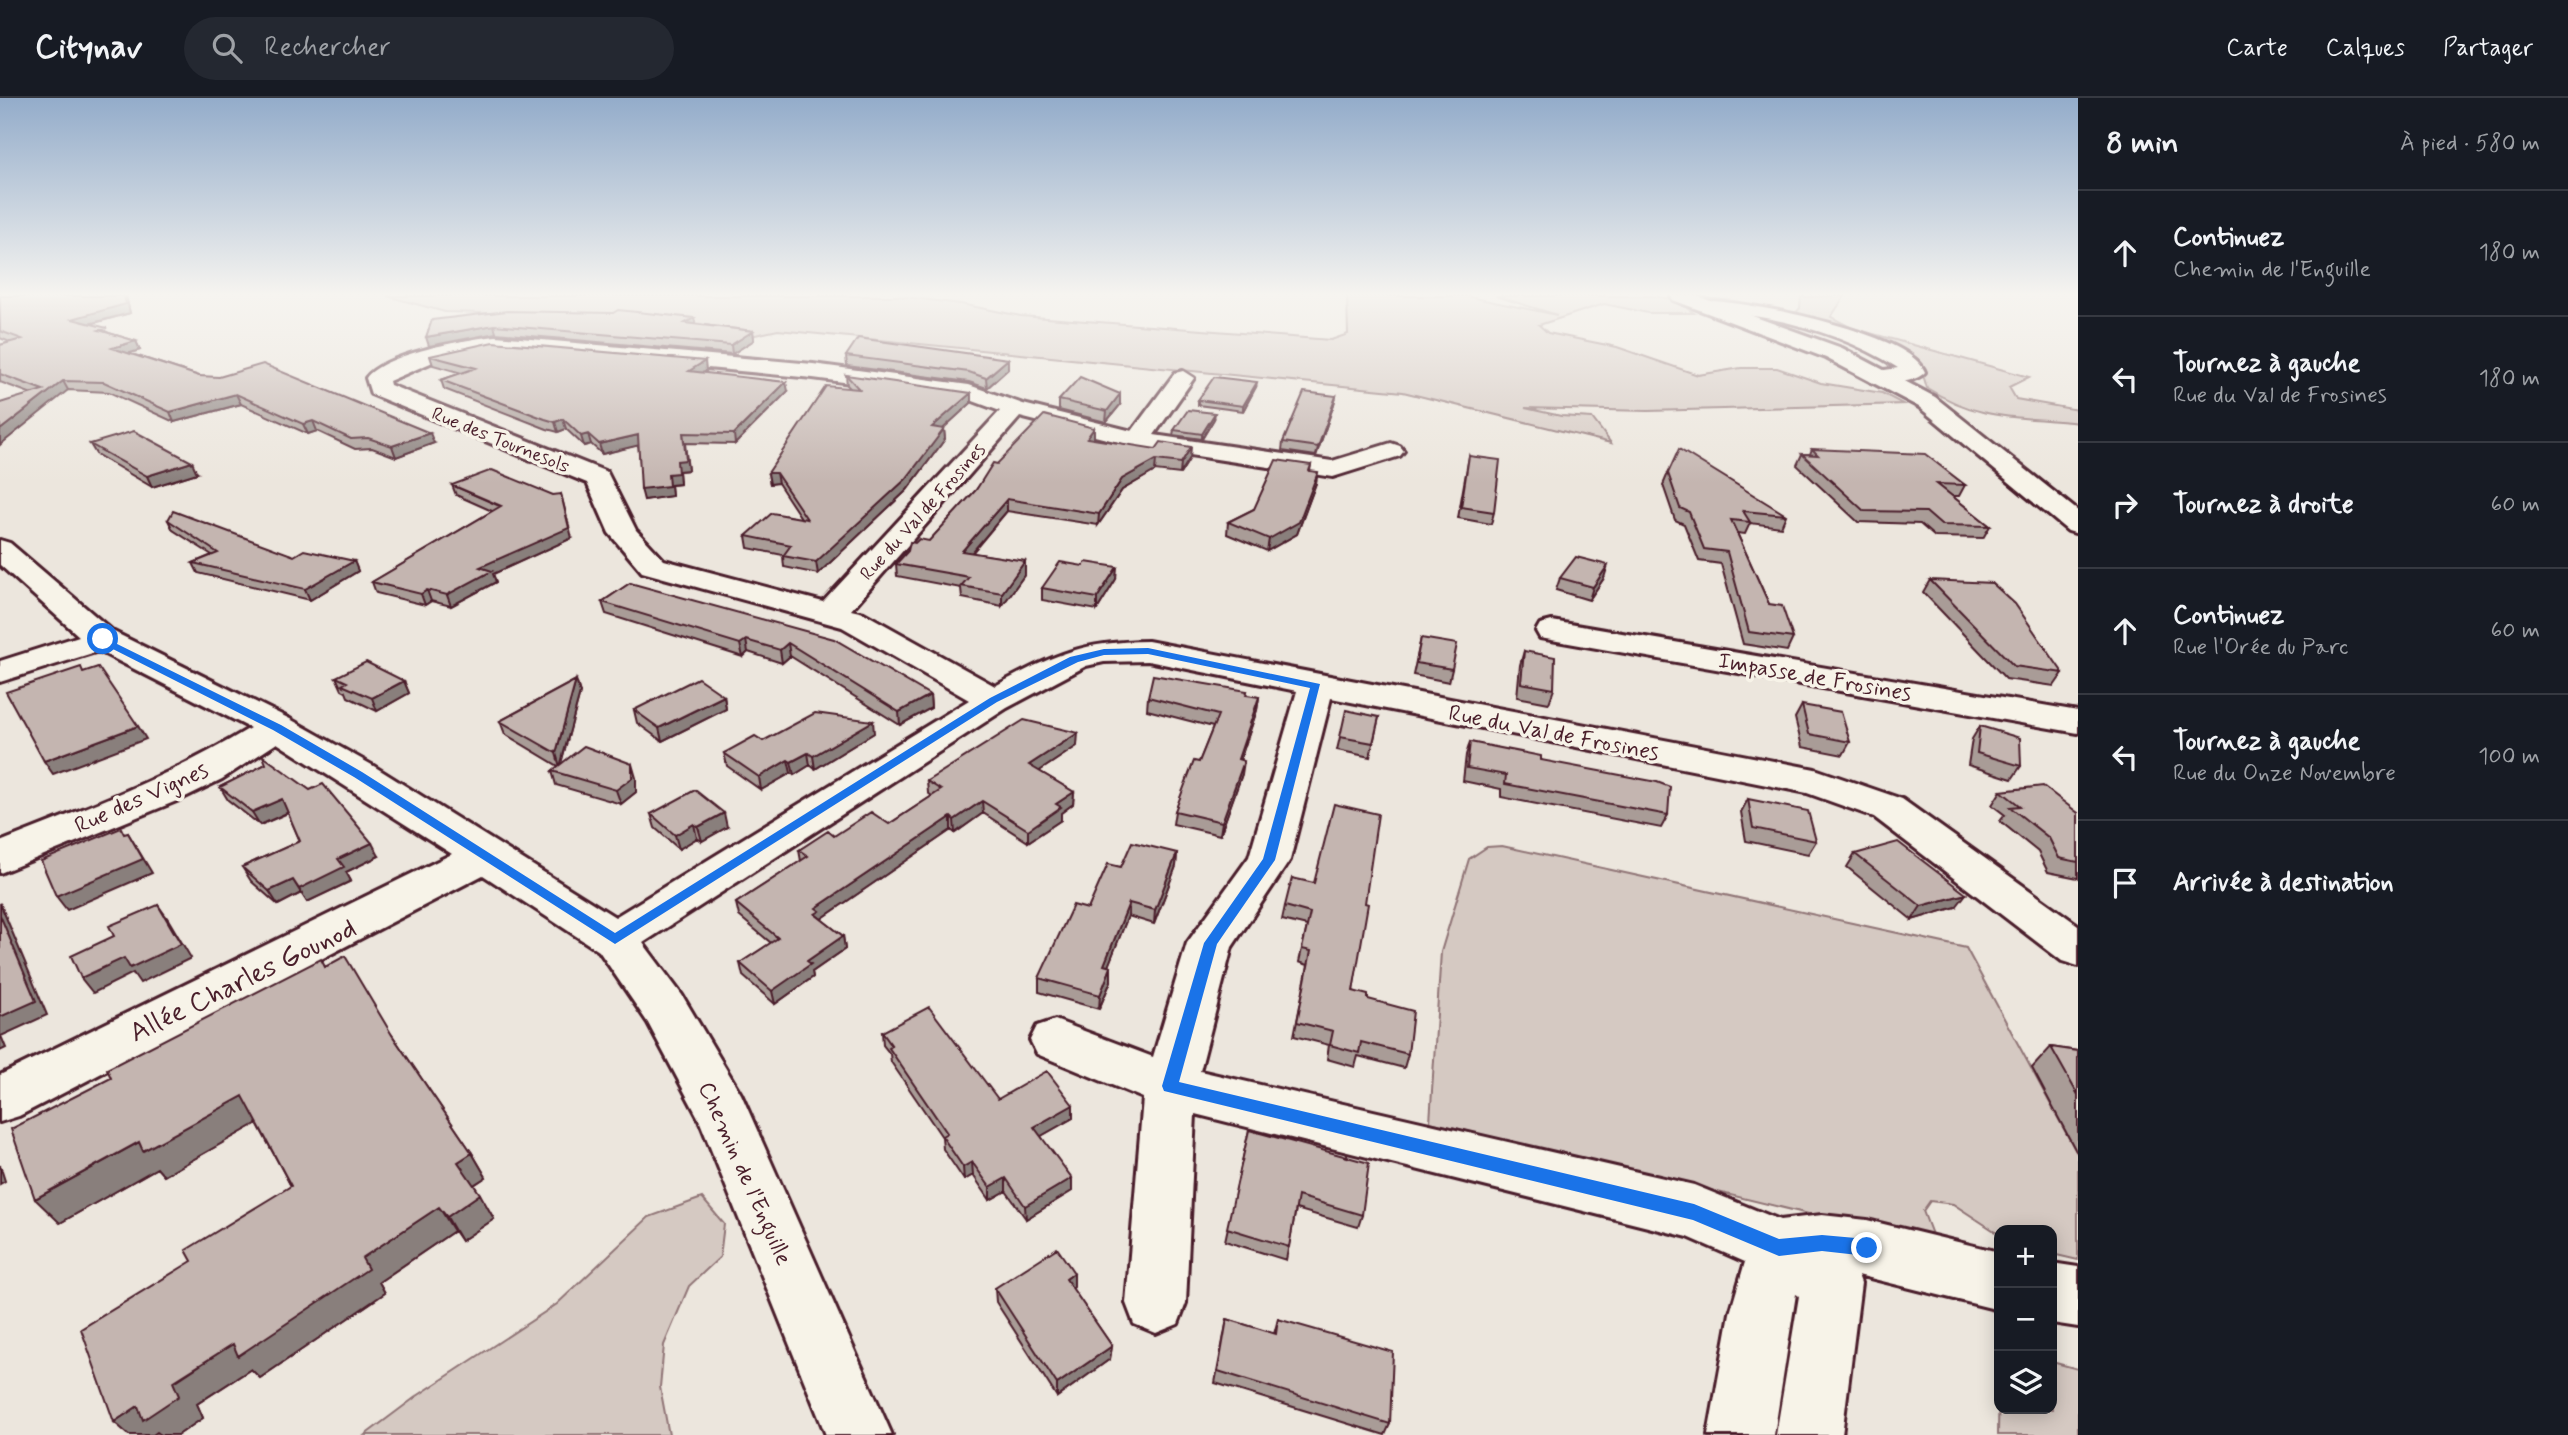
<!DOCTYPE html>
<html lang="fr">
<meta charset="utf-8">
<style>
body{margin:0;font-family:Mynerve,sans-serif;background:#242831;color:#f1f3f6}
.controls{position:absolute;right:21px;bottom:21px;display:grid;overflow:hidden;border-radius:14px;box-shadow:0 4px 18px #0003}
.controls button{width:63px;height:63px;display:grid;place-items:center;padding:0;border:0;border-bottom:2px solid #363941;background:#171b24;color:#f1f3f6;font:35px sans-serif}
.stop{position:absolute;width:21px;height:21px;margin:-16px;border:5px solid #1a73e8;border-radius:50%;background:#fff}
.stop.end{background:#1a73e8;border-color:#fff;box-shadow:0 2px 7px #0008}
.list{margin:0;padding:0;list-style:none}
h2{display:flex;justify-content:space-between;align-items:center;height:91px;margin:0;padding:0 28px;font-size:30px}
h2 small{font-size:23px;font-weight:400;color:#9ea1a6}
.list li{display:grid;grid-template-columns:46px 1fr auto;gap:21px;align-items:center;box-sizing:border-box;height:126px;padding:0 28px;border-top:2px solid #363941}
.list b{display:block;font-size:26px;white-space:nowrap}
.list p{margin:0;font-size:23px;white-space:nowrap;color:#9ea1a6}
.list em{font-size:23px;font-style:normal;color:#9ea1a6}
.icon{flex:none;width:38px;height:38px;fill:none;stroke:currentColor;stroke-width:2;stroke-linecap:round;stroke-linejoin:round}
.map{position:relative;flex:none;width:2078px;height:1337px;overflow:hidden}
header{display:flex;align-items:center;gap:42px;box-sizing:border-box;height:98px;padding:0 35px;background:#171b24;border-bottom:2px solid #363941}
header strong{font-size:33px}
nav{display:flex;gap:38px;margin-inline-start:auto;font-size:24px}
.search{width:490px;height:63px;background:#242831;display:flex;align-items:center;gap:18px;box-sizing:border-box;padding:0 24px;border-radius:38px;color:#9ea1a6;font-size:26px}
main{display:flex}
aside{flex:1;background:#171b24}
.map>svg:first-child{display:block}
.green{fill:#d5c9c2;stroke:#907476;stroke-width:2}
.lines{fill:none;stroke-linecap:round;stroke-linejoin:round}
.minor-casing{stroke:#4a1f2b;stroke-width:6}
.major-casing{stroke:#4a1f2b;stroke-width:6}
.minor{fill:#f7f3e8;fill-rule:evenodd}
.major{fill:#f7f3e8;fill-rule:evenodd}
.wall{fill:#a99c97;stroke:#4a1f2b;stroke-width:2}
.shaded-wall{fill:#897f7b;stroke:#4a1f2b;stroke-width:2}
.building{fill:#c4b5b0;stroke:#4a1f2b;stroke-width:2}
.route{fill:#1a73e8}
.labels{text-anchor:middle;stroke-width:7;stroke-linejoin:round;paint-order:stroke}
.far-street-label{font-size:19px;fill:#4a1f2b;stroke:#f7f3e8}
.street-label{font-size:23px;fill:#4a1f2b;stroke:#f7f3e8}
.near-street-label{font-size:28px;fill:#4a1f2b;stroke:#f7f3e8}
</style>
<header>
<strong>Citynav</strong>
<div class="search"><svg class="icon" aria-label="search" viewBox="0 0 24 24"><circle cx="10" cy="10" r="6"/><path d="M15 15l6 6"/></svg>Rechercher</div>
<nav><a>Carte</a><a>Calques</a><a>Partager</a></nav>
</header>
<main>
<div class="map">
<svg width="2078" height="1337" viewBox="0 0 2078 1337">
<rect width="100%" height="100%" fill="#ece6dd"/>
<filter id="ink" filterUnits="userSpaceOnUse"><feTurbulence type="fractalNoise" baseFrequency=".0143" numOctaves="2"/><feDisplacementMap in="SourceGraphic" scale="14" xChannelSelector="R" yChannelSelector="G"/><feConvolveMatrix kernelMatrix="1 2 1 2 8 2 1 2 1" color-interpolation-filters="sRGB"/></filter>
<g filter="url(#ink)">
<path class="green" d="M387,198H897L961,206L1021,218L1331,242L1348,236L1347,198H1465L1557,217L1496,198H1652L1673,201L1694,215H1648L1604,206L1539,227L1548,235L1617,249L1698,277L1741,270H1777L1821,285L1882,295L1903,306L1648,313L1525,310L1561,318L1592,320L1611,345L1403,294L778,232L751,238L702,226L606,218L445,214Z
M1845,198L1831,219L1852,230L2029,279L2009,289L2016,301L2078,312V325C2019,318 1981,324 1927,290L1923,277L1910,262L1794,217L1800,210L1801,199Z
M1502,748L1966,850L2078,1057V1162L2052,1156V1132H1999V1136L1953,1106L1930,1103L1923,1113L1936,1147L1430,1024L1441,854L1469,761L1487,749Z
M702,1100L724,1126L720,1159L689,1188L664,1247L660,1289L669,1337H365L417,1298L557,1206L649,1119Z
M2052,1264L2078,1271V1337H1998L1999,1277V1311H2052Z"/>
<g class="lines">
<defs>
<path id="minor" d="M1713,203C1753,205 1911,235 1925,274C1916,285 1884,287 1871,284L1868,279L1871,274L1898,270C1857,244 1807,227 1760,219C1742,216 1723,217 1706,213L1703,209Z
M496,238L813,266L969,287L1023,306L1132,333L1175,275L1183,273L1194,280L1154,337L1332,363L1391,345L1400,348L1404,353L1400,358L1333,379L1138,349L1020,319L851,512L864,515L995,588C1055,557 1078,544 1148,543L1815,671L1902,701L2078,827V868L2062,863L1874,719L1807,695L1331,600L1290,762L1232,849L1200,973L1694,1087L1780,1122L1822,1117L1867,1122L1999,1154V1212L1858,1177L1861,1185L1842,1337H1776L1799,1198L1796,1196L1774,1337H1708L1730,1215L1745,1164L1688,1139L1195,1016L1186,1205L1178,1226L1156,1235L1134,1226L1126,1205L1143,1000L1037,956L1030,942L1037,928L1055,922L1153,959L1187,845L1249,759L1297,593L1148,563L1104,564L1086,568L1007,610L643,845L682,897L741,996L892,1337H826L698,1019L648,925L599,853L483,777L19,1018L0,1024V977L452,756L277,645L222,681L179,702L0,775V744C88,709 169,679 250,630L99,553L0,584V563L79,538L0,467V442L10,445L114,534L290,621L372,667L615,819L969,602L842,529L642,474L609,435L587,385L371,296L366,280C383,256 467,241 496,238ZM496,250L813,280L965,300L1000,313L823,504L664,462L636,432L607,374L390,287L389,283L442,260Z
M1552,523L2078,613V635L1540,540L1536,533L1540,526Z
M2052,1165L2078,1169V1229L2052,1225Z"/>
<path id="major" d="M1671,198H1697L1842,250L1935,299L2078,413V436L2068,433L1919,309L1826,260L1673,202Z"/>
</defs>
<use href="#minor" class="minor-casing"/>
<use href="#major" class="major-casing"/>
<use href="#minor" class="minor"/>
<use href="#major" class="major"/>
</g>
<path class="wall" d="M0,198H126L130,215L91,226L109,235L136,243L140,252L129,255L199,278L434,345L396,359L372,350L355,351L317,333L308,336L241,306L174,324L109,294L68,292L32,296L0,284V247L10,244L0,240Z
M432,222L695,226L753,233L754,242L732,256L496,235L429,248Z
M430,258L706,273L703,275L788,293L735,346L685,345L688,372L679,373L680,386L671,387L672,398L644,402L638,347L602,356L591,346L584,348L566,331L558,334L547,331L444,291L441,282L462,275L433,267Z
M846,258L1008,261V271L987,290L969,284L847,268Z
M846,277L971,305L943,330L944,331L945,341L907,392L818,476L784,469L783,458V457L748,450L746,438L801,420L778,385L770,386L768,375L850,290L847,287Z
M1256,289L1243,313L1198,307V302Z
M1336,298L1334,306L1316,358L1282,353L1283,344Z
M1059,302L1120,307L1106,324L1059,312Z
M1214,321L1202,341L1173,337L1174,332Z
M1094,340L1190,360L1180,376L1155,373L1122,392L1098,427L1007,413L972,455L1025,463V476L1002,508L962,500L961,490L897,478L896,466L915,445L929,443L976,392L997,366Z
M90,346L197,375L152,389L96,356Z
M1812,351L1965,387L1959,398H1952L1990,428L1983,440L1935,439L1920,426L1858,424L1797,367L1802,356H1810Z
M1469,358L1494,414L1491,426L1458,420Z
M1311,367L1310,373L1316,385L1297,436L1267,453L1227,436L1228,424L1254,411Z
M1668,375L1786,417L1781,429L1750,425L1745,436L1737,435L1769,506L1793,540L1787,553L1743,546L1721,466L1699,463L1684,426L1675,422L1663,387Z
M452,387L572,440L493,476L496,484L451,508L431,503L425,507L376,495L372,484L492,413L456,397Z
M168,422L294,458L354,463L358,473L310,502L198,475L193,465L212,457L173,432Z
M1560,480H1604L1589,502L1556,492Z
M1116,481L1097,512L1042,502V490Z
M1930,482L2063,575L2054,588L2006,581L1923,494Z
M630,485L930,597L931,610L900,627L790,558L782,565L748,554L743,559L606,516L602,504Z
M1421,540L1452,571L1449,584L1413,577Z
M1524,553L1554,591L1549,605L1517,599L1520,567Z
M336,579L404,583L409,595L377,613L348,599L346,594L342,592Z
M576,582L580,595L561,665L636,680V694L621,706L556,687L552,673L558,668L505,636L500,623Z
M1247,593L1246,597L1259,599L1257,612L1240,662L1242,676L1220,737L1173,726L1175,713L1199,664L1213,629L1147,612L1148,599Z
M724,598L726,611L662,643L637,625L634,612Z
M1802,607L1850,644L1843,657L1802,649L1795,620Z
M1379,619L1370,659L1337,652L1340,639Z
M1980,628L2021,668L2012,681L1968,667L1972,641Z
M874,635L815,671L810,667L794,677L791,675L761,692L727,668L724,655L763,643Z
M1470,644L1541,662L1668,717L1661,730L1501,699V691L1463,683L1466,657Z
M1077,648L1039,673L1074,694L1073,706L1061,715V722L1028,744L983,715L955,735L951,732L821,821L843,838L845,851L812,874L813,879L775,906L743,878L740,865L771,845L739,818L736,805L801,763L799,752L834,738L889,726L932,698L928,695L927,683Z
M266,666L379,758L346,774L351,783L307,804L301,795L278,807L251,783L242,769L300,743L288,715L260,727L228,702L220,689Z
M2001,693L2078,715V780L2048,774L2038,754L2000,723L2005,717L1992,707Z
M1748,701L1816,743L1808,756L1746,743L1741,714Z
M651,716L727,729L702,743L697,740L679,751L655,730Z
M1177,755L1176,768L1154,826L1128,818L1108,868L1111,883L1099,911L1039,894V880L1088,811L1121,769Z
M1855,756L1956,809L1912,822L1847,769Z
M1365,805L1353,893L1368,901L1408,956L1404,970L1358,958L1355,969L1327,961L1329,947L1294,938L1308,867L1299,864L1307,828L1282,822L1285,808Z
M325,869L392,937L472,1055L486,1079L474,1087L494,1121L461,1143L454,1133L379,1184L385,1195L260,1280L251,1271L197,1306L203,1320L178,1337H161L157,1334L153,1337H129L192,1163L291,1088L257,1025L164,1078L157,1070L60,1125Z
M882,934L998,1001L1073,1007V1020L1041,1038L1072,1093L1026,1121L1006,1093L990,1102L973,1077L964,1082L943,1051L942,1039L891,964L890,956L883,947Z
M2051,949L2078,953V1054L2076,1053L2032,970Z
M1249,1032L1362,1117L1358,1129L1296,1111L1286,1162L1225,1143Z
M1074,1189L1072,1190L1112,1248L1110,1261L1057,1299L996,1204L995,1190Z
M1227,1221L1274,1236L1278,1221L1390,1326L1385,1337L1215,1285Z"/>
<path class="shaded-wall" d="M124,198H126L130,215L77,229L72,221Z
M694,220L696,228L685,225Z
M494,227L496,235L429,248L426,239Z
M753,233L754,242L732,256L731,247Z
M136,243L140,252L117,259L112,250Z
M1008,261V271L987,290L986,280Z
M705,263L706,273L691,283L689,273Z
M63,283L68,292L0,347V332Z
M786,284L788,293L735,346L734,336Z
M1257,284L1256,289L1243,313V308Z
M971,295V305L933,340L932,329Z
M236,296L241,306L174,324L170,314Z
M1120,296V307L1106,324L1107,313Z
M1336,298L1334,306L1316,358L1318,349Z
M1215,315L1214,321L1202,341V336Z
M563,321L566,331L558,334L555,324Z
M313,323L317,333L308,336L303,326Z
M1094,330V340L1086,351L1087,340Z
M944,331L945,341L907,392L818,476L816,464Z
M430,335L434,345L396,359L392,348Z
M683,335L688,372L679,373L680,386L671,387L672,398L644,402L641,391L668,376L677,363Z
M588,336L591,346L584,348L581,338Z
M638,337L640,347L602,356L599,346Z
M1191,349L1190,360L1180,376L1181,365Z
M1156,362L1155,373L1122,392L1098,427L1099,416L1122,381Z
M192,364L197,375L152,389L147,378Z
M1318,374L1316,385L1297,436L1267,453L1269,441Z
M768,375H776L778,385L770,386Z
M561,396L572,440L493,476L496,484L451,508L447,497L480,469Z
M1007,401V413L963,465L962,453Z
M354,463L358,473L310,502L305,491Z
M1025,463V476L1002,508V495Z
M1608,467L1604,480L1589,502L1593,489Z
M1117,469L1116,481L1097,512V500Z
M427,492L431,503L425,507L421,496Z
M746,542L748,554L743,559L740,546Z
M788,545L790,558L782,565L780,552Z
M576,582L580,595L560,669L556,655Z
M404,583L409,595L377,613L372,600Z
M930,597L931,610L900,627L899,614Z
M724,598L726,611L662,643L659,630Z
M1259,599L1257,612L1236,674L1238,661Z
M873,623L874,635L815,671L813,658Z
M138,628L146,641L53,676L44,663Z
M1078,635L1077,648L1029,680V667Z
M808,655L810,667L794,677L791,664Z
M788,662L791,675L761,692L759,679Z
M1244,663L1242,676L1220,737L1222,724Z
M632,666L636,680V694L621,706L616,692Z
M1074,694L1073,706L1061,715V722L1028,744V732L1056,706Z
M282,701L289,714L260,727L252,714Z
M982,703L983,715L955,735L954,722Z
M724,715L727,729L702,743L698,729Z
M951,719V732L821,821L815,816L816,810Z
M694,726L697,740L679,751L675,737Z
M128,735L152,775L67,812L56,798Z
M372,745L379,758L346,774L351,783L307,804L299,791L338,761Z
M1177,755L1176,768L1154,826L1155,812Z
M293,782L301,795L278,807L269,793Z
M1966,796L1956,809L1912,822L1921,808Z
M0,805L47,917L1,938L6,950L0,953Z
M1129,805L1128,818L1103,881L1104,867Z
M158,807L168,821L191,860L140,885L133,875L93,895L81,880Z
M843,838L845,851L812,874L813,879L775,906L772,893L807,863Z
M1111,869V883L1099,911L1100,897Z
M243,998L261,1023L164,1078L157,1070L60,1125L35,1101L139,1044Z
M1073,1007V1020L1034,1042V1029Z
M472,1055L486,1079L472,1088L458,1064Z
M972,1064L973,1077L964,1082L963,1069Z
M0,1067L5,1083L0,1086Z
M1006,1080V1093L990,1102V1089Z
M1072,1080V1093L1026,1121L1025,1108Z
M480,1096L494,1121L461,1143L447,1119Z
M439,1109L454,1133L379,1184L385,1195L260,1280L251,1271L197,1306L203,1320L178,1337H161L157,1334L153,1337H129L114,1324Z
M1074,1175V1189L1065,1195L1066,1181Z
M1112,1248L1110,1261L1057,1299V1286Z"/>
<path class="building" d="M0,198H124L126,206L72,221L107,230L99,232L136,243L112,250L199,278L219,279L263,266L430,335L392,348L368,340L351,341L313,323L303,326L236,296L170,314L104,284L63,283L0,332V305L43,292L0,276V247L22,241L0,233Z
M618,212L694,220L685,225L753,233L731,247L494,227L426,239L432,222L507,213L613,215Z
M858,240L1008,261L986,280L969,274L846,258Z
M493,244L705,263L689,273L786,284L734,336L683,335L686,362L677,363L678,375L668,376L669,388L641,391L638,337L599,346L588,336L581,338L563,321L555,324L545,321L441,282L476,270L430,258Z
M846,277L971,295L932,329L944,331L906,381L816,464L783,458L791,447L746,438L772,415L807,421L776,375H768L826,288L859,291Z
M1080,279L1120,296L1107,313L1059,302Z
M1214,279L1257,284L1243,308L1198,302Z
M1304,294L1336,298L1318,349L1283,344Z
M1188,312L1215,315L1202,336L1174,332Z
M1044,317L1094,330L1087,340L1156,351L1161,344L1191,349L1181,365L1156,362L1122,381L1099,416L1007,401L962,453L1025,463L1002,495L961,488L969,479L896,466L908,453L910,444L915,445L919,441L929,443L976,392L993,365L997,366Z
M134,333L192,364L147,378L90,346Z
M1679,351L1786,417L1743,413L1750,424L1731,422L1769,506L1782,508L1793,540L1749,534L1727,454L1704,451L1689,414L1680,410L1668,375Z
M1812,351L1925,356L1965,387L1937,386L1990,428L1941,427L1926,414L1864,413L1802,356L1818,357Z
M1469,358L1500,362L1494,414L1461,409Z
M1276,362L1311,367L1309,373L1318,374L1299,424L1269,441L1228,424L1254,411Z
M492,372L553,397L561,396L569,430L480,469L492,473L447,497L427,492L421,496L372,484L501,408L452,387Z
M173,413L294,458L304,452L354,463L305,491L193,465L218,455L168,422Z
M1576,459L1608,467L1593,489L1560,480Z
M1060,464L1083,468L1086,464L1117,469L1097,500L1042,490Z
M1930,482L1992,485L2015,506L2063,575L2014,568Z
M630,485L834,541L930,597L899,614L788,545L780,552L746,542L740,546L602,504Z
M1421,540L1457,546L1452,571L1416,565Z
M1524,553L1555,559L1554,591L1521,585Z
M366,564L404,583L372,600L342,587L347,584L336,579Z
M81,569L83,574L98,569L138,628L44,663L6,594Z
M1153,577L1247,593L1246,597L1259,599L1238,661L1244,663L1222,724L1175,713L1194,663L1199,664L1218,617L1148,599Z
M698,580L724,598L659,630L634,612Z
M576,582L556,655L500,623Z
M1802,607L1841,614L1850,644L1809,636Z
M1346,612L1379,619L1373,645L1340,639Z
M815,615L873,623L813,658L808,655L791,664L788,662L759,679L724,655L755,638L763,643Z
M1024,622L1078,635L1029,667L1074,694L1056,706L1061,709L1028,732L982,703L954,722L951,719L816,810L820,813L815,816L843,838L807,863L811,866L772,893L740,865L778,840L736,805L808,758L799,752L828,733L834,738L871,714L889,726L941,692L927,683Z
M1980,628L2020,640L2021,668L1977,655Z
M1470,644L1541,658V662L1657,684L1670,689L1668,717L1505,686L1506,677L1467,670Z
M584,648L632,666V680L616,692L552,673Z
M263,658L310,692L323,686L372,745L338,761L344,769L299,791L293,782L269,793L242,769L300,743L282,701L252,714L220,689L266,666Z
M2043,688L2078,715V764L2059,760L2049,740L2010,709L2020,708L2001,693Z
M695,692L724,715L698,729L694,726L675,737L651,716Z
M1748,701L1808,713L1816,743L1753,730Z
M1334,706L1378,716L1365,805L1368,806L1353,893L1368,897V901L1413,913L1408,956L1361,944L1359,955L1330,947L1333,933L1297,924L1311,853L1302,851L1310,815L1285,808L1292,780L1314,785Z
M121,730L124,736L128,735L143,761L56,798L41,763Z
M1132,744L1177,755L1155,812L1129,805L1104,867L1111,869L1100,897L1039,880L1073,807L1088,811L1108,766L1121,769Z
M1898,744L1966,796L1921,808L1855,756Z
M158,807L181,846L130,870L124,860L81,880L71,858L114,838L109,828Z
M0,817L36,903L0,919Z
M345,858L392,937L472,1055L458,1064L480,1096L447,1119L439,1109L362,1160L368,1171L238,1258L233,1246L173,1284L179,1298L143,1322L138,1308L114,1324L81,1231L192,1163L186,1152L291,1088L243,998L143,1053L139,1044L35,1101L11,1031L111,980L107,971L321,861L325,869Z
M929,909L998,1001L1047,973L1073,1007L1034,1029L1072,1080L1025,1108L1006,1080L990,1089L972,1064L963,1069L942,1038L947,1035L889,950L892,948L882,934Z
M2051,949L2078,953V997Z
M1249,1032L1369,1065L1362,1117L1298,1098L1289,1149L1227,1130Z
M1057,1150L1074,1175L1066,1181L1112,1248L1057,1286L995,1190Z
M1227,1221L1276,1236L1278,1221L1393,1254L1390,1326L1218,1273Z"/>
</g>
<linearGradient id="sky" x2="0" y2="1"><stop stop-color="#93acca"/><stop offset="0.51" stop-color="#f6f4f0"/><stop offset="1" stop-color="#f6f4f0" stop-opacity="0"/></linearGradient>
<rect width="2078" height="385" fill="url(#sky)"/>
<path class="route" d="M103,539L281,627L362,674L615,835L990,600L1070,559L1104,551L1148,550L1320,586L1275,762L1217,846L1179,984L1694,1106L1779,1141L1822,1137L1867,1141L1874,1144L1876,1150L1874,1156L1867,1158L1822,1153L1779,1158L1693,1122L1164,993L1162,988L1204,845L1263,761L1310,590L1148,556L1104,557L1078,564L997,604L615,846L354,679L273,632L99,544Z"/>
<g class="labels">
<g class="far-street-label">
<text transform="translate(501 341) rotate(22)" y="7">Rue des Tournesols</text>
<text transform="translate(922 413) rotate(-48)" y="7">Rue du Val de Frosines</text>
</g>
<g class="street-label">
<text transform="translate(1815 578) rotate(10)" y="8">Impasse de Frosines</text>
<text transform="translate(1554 634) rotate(11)" y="8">Rue du Val de Frosines</text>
<text transform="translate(141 699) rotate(-24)" y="8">Rue des Vignes</text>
<text transform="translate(746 1075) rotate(66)" y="8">Chemin de l'Enguille</text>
</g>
<g class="near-street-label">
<text transform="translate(242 881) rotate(-26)" y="10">Allée Charles Gounod</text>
</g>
</g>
</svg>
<div class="controls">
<button>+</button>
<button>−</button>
<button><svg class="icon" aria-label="layers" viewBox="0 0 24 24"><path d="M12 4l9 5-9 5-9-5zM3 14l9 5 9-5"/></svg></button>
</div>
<div class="stop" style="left:103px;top:541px"></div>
<div class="stop end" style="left:1867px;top:1150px"></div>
</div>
<aside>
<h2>8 min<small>À pied · 580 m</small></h2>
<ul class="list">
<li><svg class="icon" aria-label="ahead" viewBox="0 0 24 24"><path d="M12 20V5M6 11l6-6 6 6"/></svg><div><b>Continuez</b><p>Chemin de l'Enguille</p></div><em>180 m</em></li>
<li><svg class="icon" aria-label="left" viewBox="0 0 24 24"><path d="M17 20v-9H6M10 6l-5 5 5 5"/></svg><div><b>Tournez à gauche</b><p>Rue du Val de Frosines</p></div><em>180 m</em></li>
<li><svg class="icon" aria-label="right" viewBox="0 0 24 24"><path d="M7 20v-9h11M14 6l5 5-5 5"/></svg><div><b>Tournez à droite</b></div><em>60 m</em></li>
<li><svg class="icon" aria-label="ahead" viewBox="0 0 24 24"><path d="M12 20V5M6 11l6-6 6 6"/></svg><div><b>Continuez</b><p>Rue l'Orée du Parc</p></div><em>60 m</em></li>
<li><svg class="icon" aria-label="left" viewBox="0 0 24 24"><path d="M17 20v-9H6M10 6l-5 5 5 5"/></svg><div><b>Tournez à gauche</b><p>Rue du Onze Novembre</p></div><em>100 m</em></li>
<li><svg class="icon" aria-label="arrive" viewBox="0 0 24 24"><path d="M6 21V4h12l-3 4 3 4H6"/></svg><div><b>Arrivée à destination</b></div></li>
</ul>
</aside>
</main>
